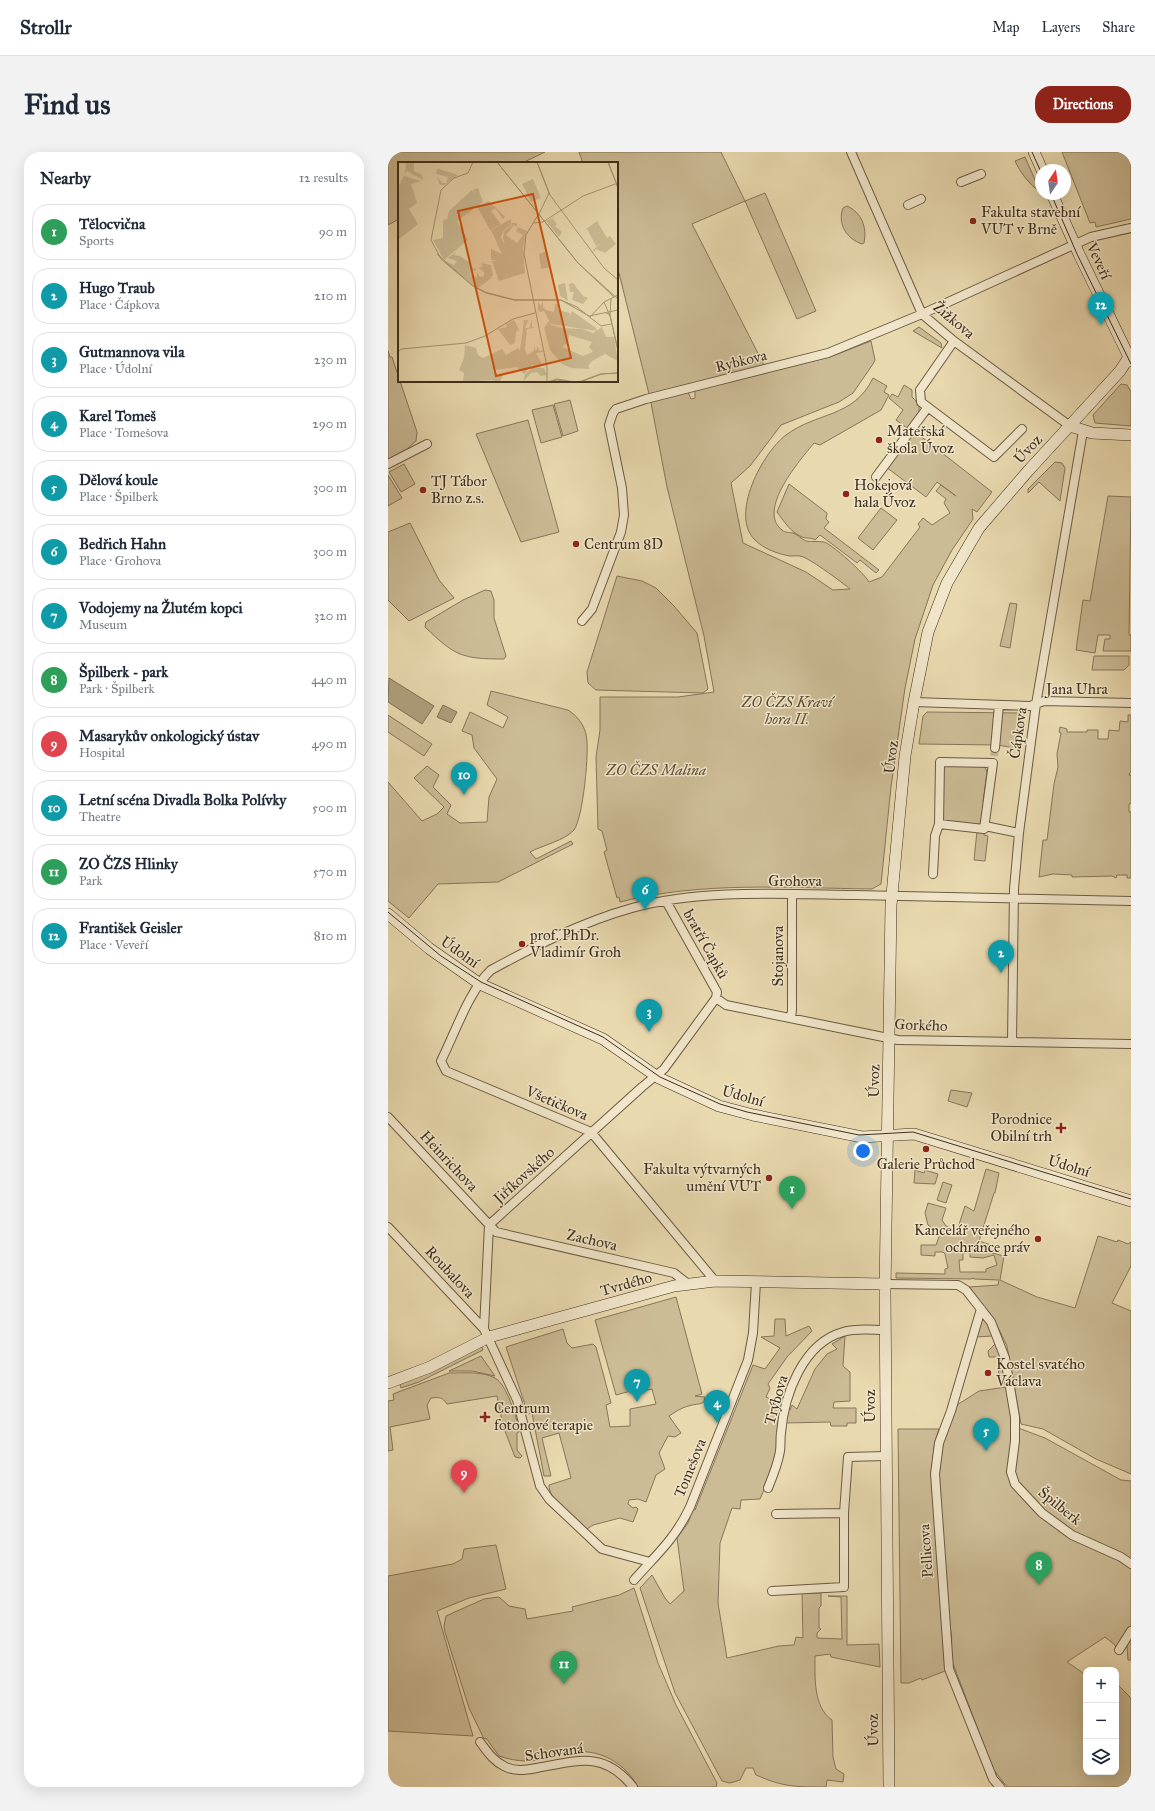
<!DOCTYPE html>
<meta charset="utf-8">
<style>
body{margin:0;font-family:"IM FELL Great Primer",serif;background:#f2f2f3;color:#1f2937}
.controls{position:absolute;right:12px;bottom:12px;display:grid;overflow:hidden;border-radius:8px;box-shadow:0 4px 16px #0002}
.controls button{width:36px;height:36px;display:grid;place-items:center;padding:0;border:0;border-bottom:1px solid #e0e1e3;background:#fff;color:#1f2937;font:20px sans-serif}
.compass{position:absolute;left:647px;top:12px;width:36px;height:36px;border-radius:50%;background:#fff;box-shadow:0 4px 16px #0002;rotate:13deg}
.you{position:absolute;left:475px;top:999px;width:14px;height:14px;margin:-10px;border:3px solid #fff;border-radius:50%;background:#1a73e8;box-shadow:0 0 0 6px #1a73e833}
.badge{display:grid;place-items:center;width:26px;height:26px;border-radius:50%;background:#8f2418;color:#fff;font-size:13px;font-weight:700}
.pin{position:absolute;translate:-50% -33px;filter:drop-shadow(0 1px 2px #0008)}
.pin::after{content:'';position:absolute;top:21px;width:14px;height:12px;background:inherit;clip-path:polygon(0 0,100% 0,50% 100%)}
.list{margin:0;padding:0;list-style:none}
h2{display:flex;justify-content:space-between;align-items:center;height:52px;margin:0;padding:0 16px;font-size:17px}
h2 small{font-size:13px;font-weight:400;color:#747a83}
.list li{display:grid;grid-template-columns:26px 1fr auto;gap:12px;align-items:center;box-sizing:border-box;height:56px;margin:0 8px 8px;padding:0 8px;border:1px solid #e0e1e3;border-radius:16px}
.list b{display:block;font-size:15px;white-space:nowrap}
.list p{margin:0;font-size:13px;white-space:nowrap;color:#747a83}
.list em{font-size:13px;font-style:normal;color:#747a83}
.icon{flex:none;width:22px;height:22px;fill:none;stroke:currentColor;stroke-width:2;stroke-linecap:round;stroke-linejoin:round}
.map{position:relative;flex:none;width:743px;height:1635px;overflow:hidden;border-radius:16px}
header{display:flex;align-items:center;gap:24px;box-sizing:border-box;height:56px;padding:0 20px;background:#fff;border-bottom:1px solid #e0e1e3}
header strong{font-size:19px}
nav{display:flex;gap:22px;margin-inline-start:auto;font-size:14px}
.intro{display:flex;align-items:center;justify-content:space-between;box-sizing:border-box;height:96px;padding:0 24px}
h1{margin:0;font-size:28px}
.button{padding:10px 18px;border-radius:16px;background:#8f2418;color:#fff;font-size:14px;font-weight:700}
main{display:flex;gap:24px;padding:0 24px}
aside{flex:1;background:#fff;border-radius:16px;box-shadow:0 4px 16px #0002}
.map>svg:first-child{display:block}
.green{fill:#ccbc96;stroke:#867659;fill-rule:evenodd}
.water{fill:#af9f7d;stroke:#827256}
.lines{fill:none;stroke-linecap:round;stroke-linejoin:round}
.street-tunnel{stroke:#c7b792;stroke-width:8;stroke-dasharray:8 4;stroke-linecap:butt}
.street-casing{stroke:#6a5a41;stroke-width:10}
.secondary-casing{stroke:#3f2f1c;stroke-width:12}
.street{stroke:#f1e6cb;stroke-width:8}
.secondary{stroke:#f1e6cb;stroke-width:11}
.tram{stroke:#3f2f1c;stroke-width:1}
.poi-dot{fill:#8f2418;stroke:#f1e6cb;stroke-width:1.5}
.labels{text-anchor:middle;stroke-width:3;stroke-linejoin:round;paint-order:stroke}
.poi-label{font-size:15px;fill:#3f2f1c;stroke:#f1e6cb;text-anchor:start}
.street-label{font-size:15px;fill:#3f2f1c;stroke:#f1e6cb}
.park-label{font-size:15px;font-style:italic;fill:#5b4b34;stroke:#f1e6cb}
.inset-road{fill:none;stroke:#a59574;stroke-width:1}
.view{fill:#cf530e;fill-opacity:0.15;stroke:#cf530e;stroke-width:2}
.inset-edge{fill:none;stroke:#3f2f1c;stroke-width:2}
</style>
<header>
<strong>Strollr</strong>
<nav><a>Map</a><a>Layers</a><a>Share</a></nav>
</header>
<div class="intro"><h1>Find us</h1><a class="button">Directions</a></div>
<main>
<aside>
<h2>Nearby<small>12 results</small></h2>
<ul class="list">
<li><span class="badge" style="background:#2e9e5b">1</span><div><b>Tělocvična</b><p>Sports</p></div><em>90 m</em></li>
<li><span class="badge" style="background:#0f9aa8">2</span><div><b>Hugo Traub</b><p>Place · Čápkova</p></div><em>210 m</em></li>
<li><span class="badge" style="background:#0f9aa8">3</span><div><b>Gutmannova vila</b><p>Place · Údolní</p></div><em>230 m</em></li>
<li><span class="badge" style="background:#0f9aa8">4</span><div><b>Karel Tomeš</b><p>Place · Tomešova</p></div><em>290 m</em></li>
<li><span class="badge" style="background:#0f9aa8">5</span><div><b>Dělová koule</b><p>Place · Špilberk</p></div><em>300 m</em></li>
<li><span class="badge" style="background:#0f9aa8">6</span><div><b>Bedřich Hahn</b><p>Place · Grohova</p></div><em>300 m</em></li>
<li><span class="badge" style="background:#0f9aa8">7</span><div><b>Vodojemy na Žlutém kopci</b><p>Museum</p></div><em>320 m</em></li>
<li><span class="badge" style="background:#2e9e5b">8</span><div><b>Špilberk - park</b><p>Park · Špilberk</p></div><em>440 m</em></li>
<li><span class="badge" style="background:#e0444e">9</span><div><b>Masarykův onkologický ústav</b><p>Hospital</p></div><em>490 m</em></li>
<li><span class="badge" style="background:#0f9aa8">10</span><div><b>Letní scéna Divadla Bolka Polívky</b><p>Theatre</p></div><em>500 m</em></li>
<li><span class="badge" style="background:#2e9e5b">11</span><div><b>ZO ČZS Hlinky</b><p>Park</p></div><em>570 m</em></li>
<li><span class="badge" style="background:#0f9aa8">12</span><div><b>František Geisler</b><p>Place · Veveří</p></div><em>810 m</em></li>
</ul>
</aside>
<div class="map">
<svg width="743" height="1635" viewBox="0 0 743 1635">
<rect width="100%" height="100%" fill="#e9d9af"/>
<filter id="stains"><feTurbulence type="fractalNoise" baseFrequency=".005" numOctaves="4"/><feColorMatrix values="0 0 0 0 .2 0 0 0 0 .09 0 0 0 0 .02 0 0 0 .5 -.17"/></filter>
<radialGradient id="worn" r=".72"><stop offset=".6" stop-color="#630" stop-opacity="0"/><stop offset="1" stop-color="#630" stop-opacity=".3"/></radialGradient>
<path class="green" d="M0,0H157L134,11H11V67L0,73Z
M191,0H333L357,49L377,41L428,159L409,167L357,49L304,72L376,213V215L261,242L229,113V11H195Z
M674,0H743V67L708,75L707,70L702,71Z
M637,5L652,39C642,34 632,20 627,9Z
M459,54C474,61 479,75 476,91L474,92C459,87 449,72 455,56Z
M531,175L553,191L554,196L525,179Z
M483,189L487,208L485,212L465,241L451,250L393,273L362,314L343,331L355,391L418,420L445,438L462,437C455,431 424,408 415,405C411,403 406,404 402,404C390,402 376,397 367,388C341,363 375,300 398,283C428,260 466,266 485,226L499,234L496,240L501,243L493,258L432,293L426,291C413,307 368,358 394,378C398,381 400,380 405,381C409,382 413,387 418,389C424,390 430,389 436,390C444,392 477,422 481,430L494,425L532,375L530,372L535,366L544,373L562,361L556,351L558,347L548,339L553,333L568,344L549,330L538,345L498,315L526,279L604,340L589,360L584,357L585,367L564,398L545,433L527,487L517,536L503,635L493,732L484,737C400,736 314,729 232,750L231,745L229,746L216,700L219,698L214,679L210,677L208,605L212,578V545H290L326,540L316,484L279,335L263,251L264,249L300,240L303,247L307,246V238L442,205Z
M0,199L2,205H4L29,280L28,289L19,297L0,307Z
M733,232L739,233L743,240V274L707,271L705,263Z
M516,233L524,238V245C538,258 529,264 519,276L508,268L515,258L501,246L504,242L510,245Z
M182,248L190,279L175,284L166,252Z
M165,253L174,285L153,291L144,258Z
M140,268L171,380L133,390L88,282Z
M667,310L674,311L677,316L672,349L651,330L640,341V337Z
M16,312L27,332L13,340L1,320Z
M0,323L14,346L0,354Z
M401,332L439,361L438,367L441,370L436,376L491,418L488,421L472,408L469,411L432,383L427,388C423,385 419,387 414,385C402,380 396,369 389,360Z
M720,344L743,345L741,483H743V499H715L717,487H722V483H710L707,501L688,498L695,448L702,449Z
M493,356L509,368L485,398L470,386Z
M22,371L51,428L66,446L21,469L0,448V380Z
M229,424L254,429L268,436L286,454L309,481L320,537L315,541L208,538L200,531L199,520Z
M97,438L103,439L106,448V466L118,504L116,507C74,507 67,504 37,475L38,470L75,448Z
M622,451L629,452L622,496L612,494Z
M706,504H741V513L736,518H704Z
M103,539L180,558C189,564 195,571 198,582C202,597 195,666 186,678C176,689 155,693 142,700L148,707L183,689L185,692L110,730L50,732L21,766L0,749V630L34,669L49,662L56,655L26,626L39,614L51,623L45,635L63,653L59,662L72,671L99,670L101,645L109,627L86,596L84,583L74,579L82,560L115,576L120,565L99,553Z
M539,560L631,561L635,567L631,597L610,593L531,592L535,564Z
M0,563L44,592L36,604L0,580Z
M740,563H743V619L741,623H743V651L741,652V660H743V726H739V723H729L728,726L724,724L684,725V723L665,722L651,725L655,688H659L666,632L670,615L669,602L673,581L671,580L672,575L679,577V580H699V578H710V587H720L721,578L731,579L732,569L740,570Z
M556,613L594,614L597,615L599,620L595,650L597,653L594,669L591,673L557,670L554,667V617Z
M589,679L596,680V683L600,684L597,709L586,708Z
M563,938L584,941L579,955L560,949Z
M598,1017L611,1021L607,1041H606L591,1089L603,1093L601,1100L616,1104L612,1128L649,1145L687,1156L710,1084L729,1090L730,1088L740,1092L743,1090V1114L724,1151L743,1159V1322L708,1307L655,1277L633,1272L619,1194L606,1167L581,1135L610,1133L611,1128L586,1127V1126L583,1127L508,1126V1121L557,1122V1117L560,1116L557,1102L555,1100H547V1104L533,1103V1093H548L552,1082L540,1073L537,1061L540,1051L558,1056L554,1068L558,1074L569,1079L577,1054L586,1059ZM575,1101H582V1105L595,1106L606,1103L609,1113L598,1117V1120H572L571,1108H575Z
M527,1018L536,1021L537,1018L550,1022L547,1032L526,1031Z
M555,1030L564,1033L558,1051L549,1048Z
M288,1145L314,1242L307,1244L317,1245L316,1250C311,1253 306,1252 300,1254C293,1256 287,1260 281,1264L293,1281L287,1285L280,1284L271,1301L277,1317L268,1323L258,1350L250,1347L241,1348L240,1352L245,1356L248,1355L250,1357L245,1370L232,1366L205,1373L199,1377C188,1368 160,1348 161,1333L183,1326L171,1281L154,1286L163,1324H156L144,1261L140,1262L118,1195L175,1177L179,1191L184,1196L205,1192L208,1195L223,1251L218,1253L222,1275L242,1274V1257L268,1252L264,1237L251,1240L250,1237L228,1243L207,1168Z
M387,1167H397L398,1184L421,1174L424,1179L399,1205L380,1232L382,1236L378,1245L395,1253L389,1297L384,1319L372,1347L353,1348L352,1357L344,1356L332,1391L330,1451L339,1506L391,1494L406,1493L408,1485L415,1486L414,1441H433V1454L431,1456V1476L433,1477L429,1481V1486L454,1487L453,1445L440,1444H459V1493L491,1492L492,1515L443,1505L442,1502L427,1504C427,1525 425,1555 444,1568L445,1605L448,1617L456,1622L455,1630L439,1628L438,1635C408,1635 395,1635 368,1623L365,1616H358L352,1628L342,1631L334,1629L287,1541L252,1436L264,1423L277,1446L282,1452L296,1439L289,1386L300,1371L305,1357L307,1358L365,1213L377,1217L392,1196L373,1185L386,1184Z
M596,1168L602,1175L605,1184L588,1185L593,1169Z
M457,1184L455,1214L462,1220V1249L446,1250L445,1256H468V1271H459V1274H443L442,1270L397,1271L399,1257L402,1258L404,1253L409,1257L427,1217L439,1202L449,1197L444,1192Z
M607,1192L613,1204L618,1231L612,1232L609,1205H601L600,1199Z
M90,1195H94L95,1198L31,1230L13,1236L12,1233L15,1230Z
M93,1204L107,1224L84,1219H61Z
M61,1221C76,1221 94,1219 107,1226C119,1232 128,1266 132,1279L129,1281V1298L134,1304L132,1306L127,1305L115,1274L109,1244L59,1252C54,1245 52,1245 43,1246L39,1253L42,1267L2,1275L5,1298L0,1299V1249L6,1248L5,1242Z
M618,1235L625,1274L657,1286L733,1328L743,1329V1508H740L739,1494L735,1500L728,1496L727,1493L717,1485L679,1510L698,1523V1620H728V1531L743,1546V1635H619L605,1617L564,1509C562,1496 566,1485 561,1473L551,1323L555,1292L569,1253L591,1239Z
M510,1277H551L547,1289L543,1321L557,1519L534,1528L533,1526L521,1531H513Z
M108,1393L118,1437L81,1446L49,1459L85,1584L0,1579V1424L65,1412L74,1407L76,1397Z
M246,1436L270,1511L288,1553L329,1631L328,1635H250C233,1605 205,1595 172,1601C161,1604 150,1609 139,1609C129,1609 120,1607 111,1604L98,1586L96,1587L81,1556L57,1480L56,1474L58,1464L96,1447L111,1445L121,1454L137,1457L139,1467L185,1459L184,1455L231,1443Z"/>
<path class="water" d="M1,526L46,554L34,572L0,550Z
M55,553L69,560L63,571L49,565Z"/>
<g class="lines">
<path class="street-tunnel" d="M606,604L607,596"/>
<defs>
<path id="street" d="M463,0L534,162L566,189L682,274
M573,30L593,22
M520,53L533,47
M566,189L532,238L533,250L606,305L634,277
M0,312L39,292
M488,325L540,255
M194,469L204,457L233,380L236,363L234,336L221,273L225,261L228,257L258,247L440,201L534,162L703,85L743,76
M526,550L642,554L656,549L743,551
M607,596L611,553
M597,674L631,681
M545,722L547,684L551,672L552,610L605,611L596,677L551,672
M328,846L338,853L510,888L743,892
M403,866L404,858V742
M624,890L626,737L631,681L648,552L695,279
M0,965L108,1080L286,1121L300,1132
M0,1075L96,1177L129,1248L152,1334L161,1347L214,1397L262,1410
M327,1129L203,980L58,919L53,909C66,883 82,837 103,818C149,793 194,770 244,756C312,737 396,742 467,743C559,745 651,747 743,749
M497,1132L570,1133L578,1138L603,1170L617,1206L627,1265V1289L623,1320L627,1332L654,1361L684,1383L733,1405L743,1412
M593,1157L563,1259L551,1291L547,1322L561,1517L605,1627L612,1635
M96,1177L101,1073L254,935L276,917L328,846L329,840L278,749
M380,1336C385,1324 390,1312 392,1299C393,1293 392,1287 393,1281C396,1243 415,1191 455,1180C468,1176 484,1178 497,1178
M388,1362L456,1361
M246,1428C268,1403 287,1387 302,1355L360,1208L365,1181L368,1130
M384,1439L456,1435V1361L460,1305L497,1304
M731,1498L743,1479
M92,1590C99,1599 105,1609 116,1614C126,1620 138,1618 149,1616C189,1609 216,1598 245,1635"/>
<path id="secondary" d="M646,0L654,18
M664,42L691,102L743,209
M682,274L704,281L743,283
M0,762L42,797L92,832L215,887L271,926L331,954L365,963L474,985L526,982L743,1049
M0,1231L42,1215L101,1185L286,1134L327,1129L497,1132
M501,1635L497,1140L503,753L517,604L526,550L540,480L559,431L591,376L640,319L732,219L741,205"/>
</defs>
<use href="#street" class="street-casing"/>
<use href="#secondary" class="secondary-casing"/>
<use href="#street" class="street"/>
<use href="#secondary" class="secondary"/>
<path class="tram" d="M644,0L653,20
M663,42L689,102L743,212
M0,760L53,804L93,830L215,885L272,925L332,952L359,960L471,983L525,980L743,1047"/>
</g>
<g class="poi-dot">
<circle cx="585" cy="69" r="4"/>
<circle cx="491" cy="288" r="4"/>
<circle cx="35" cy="338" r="4"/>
<circle cx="458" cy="342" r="4"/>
<circle cx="188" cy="392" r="4"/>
<circle cx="134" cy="792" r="4"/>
<path d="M671 970h4v4h4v4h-4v4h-4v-4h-4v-4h4z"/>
<circle cx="538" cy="997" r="4"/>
<circle cx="381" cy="1026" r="4"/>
<circle cx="650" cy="1087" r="4"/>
<circle cx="600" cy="1221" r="4"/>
<path d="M95 1259h4v4h4v4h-4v4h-4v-4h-4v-4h4z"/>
</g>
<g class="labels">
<g class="poi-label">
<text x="593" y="65">Fakulta stavební<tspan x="593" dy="17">VUT v Brně</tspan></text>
<text x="499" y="284">Mateřská<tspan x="499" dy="17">škola Úvoz</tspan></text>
<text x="43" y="334">TJ Tábor<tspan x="43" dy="17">Brno z.s.</tspan></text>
<text x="466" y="338">Hokejová<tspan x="466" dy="17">hala Úvoz</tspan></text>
<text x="196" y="397">Centrum 8D</text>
<text x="142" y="788">prof. PhDr.<tspan x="142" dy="17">Vladimír Groh</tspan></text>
<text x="664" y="972" text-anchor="end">Porodnice<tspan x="664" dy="17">Obilní trh</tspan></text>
<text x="538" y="1017" text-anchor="middle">Galerie Průchod</text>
<text x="373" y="1022" text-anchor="end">Fakulta výtvarných<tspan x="373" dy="17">umění VUT</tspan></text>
<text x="642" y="1083" text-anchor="end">Kancelář veřejného<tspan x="642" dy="17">ochránce práv</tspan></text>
<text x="608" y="1217">Kostel svatého<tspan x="608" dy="17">Václava</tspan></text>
<text x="106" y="1261">Centrum<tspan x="106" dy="17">fotonové terapie</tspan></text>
</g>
<g class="street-label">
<text transform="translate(711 109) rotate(65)" y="5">Veveří</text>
<text transform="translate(566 168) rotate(40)" y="5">Žižkova</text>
<text transform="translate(353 209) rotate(-14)" y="5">Rybkova</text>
<text transform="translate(640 297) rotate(-47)" y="5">Úvoz</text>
<text x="689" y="542">Jana Uhra</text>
<text transform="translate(630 581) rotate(-82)" y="5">Čápkova</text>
<text transform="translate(503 605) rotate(-83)" y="5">Úvoz</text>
<text x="407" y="734">Grohova</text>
<text transform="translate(318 792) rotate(61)" y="5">bratří Čapků</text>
<text transform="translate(72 800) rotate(35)" y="5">Údolní</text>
<text transform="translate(390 804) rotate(-90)" y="5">Stojanova</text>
<text transform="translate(533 873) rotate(2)" y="5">Gorkého</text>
<text transform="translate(486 929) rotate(-89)" y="5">Úvoz</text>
<text transform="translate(355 944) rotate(16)" y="5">Údolní</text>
<text transform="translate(169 951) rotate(23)" y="5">Všetičkova</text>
<text transform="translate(61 1009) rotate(47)" y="5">Heinrichova</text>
<text transform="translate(681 1014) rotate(17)" y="5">Údolní</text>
<text transform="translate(136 1023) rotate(-42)" y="5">Jiříkovského</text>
<text transform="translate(204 1088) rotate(13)" y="5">Zachova</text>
<text transform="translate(62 1120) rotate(47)" y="5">Roubalova</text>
<text transform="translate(238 1132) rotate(-16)" y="5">Tvrdého</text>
<text transform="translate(388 1248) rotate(-74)" y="5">Trýbova</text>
<text transform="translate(482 1254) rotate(-90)" y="5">Úvoz</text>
<text transform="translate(302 1316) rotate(-68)" y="5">Tomešova</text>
<text transform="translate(672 1354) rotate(39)" y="5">Špilberk</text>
<text transform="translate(538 1399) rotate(-94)" y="5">Pellicova</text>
<text transform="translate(485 1578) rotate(-91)" y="5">Úvoz</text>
<text transform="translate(166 1600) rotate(-8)" y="5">Schovaná</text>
</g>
<g class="park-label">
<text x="399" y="555">ZO ČZS Kraví<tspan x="399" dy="17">hora II.</tspan></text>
<text x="268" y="623">ZO ČZS Malina</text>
</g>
</g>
<g transform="translate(10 10)">
<rect width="220" height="220" fill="#e9d9af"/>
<path d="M8,0H16V9L24,13L25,18L9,9L7,12ZM39,7H41L60,13L46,23H43L41,22L39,14L44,21H48L50,15L38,12ZM6,14L23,19L13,22L19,41L11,47L20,62L0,78V25ZM135,17L143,36L133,40L124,22ZM80,26L85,40L59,59L70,78L46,98L35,78L45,76V58L49,57L51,49L74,28L77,33L75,28ZM91,39L107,55L105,57L97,46L93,49L103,62L92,68L79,44ZM157,55L155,57L159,62L157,64L164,70L161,75L148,59ZM113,57V63L106,68L103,75L105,80L107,81L105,77L106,69L113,64L114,61H119V65L116,63L108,73L119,81L125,73L118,69L120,65L129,69L125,86L127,111L101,119L94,99L100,98H93V87L104,92L93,68ZM199,59L209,76L212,74L218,82L207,91L198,87L196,90L193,85L195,88L203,81L198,84L189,67L184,70ZM149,89L153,105L143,107L141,92ZM58,90L56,93L62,94L72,101L71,104L79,108L73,109L72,115L74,112L79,116V110L82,115L86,114V110L81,106L85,104L83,101L93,103L95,113L91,116L95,115L80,126L75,123L47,99L56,103L59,99L50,96ZM167,121L170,139L162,134L160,123ZM175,121L185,134L190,136L185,142L174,138L176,130H172L171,122ZM145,138V145L148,148L156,150L157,142H161L160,148L172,151L171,156L174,149L198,166L199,169L153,162L146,149L138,151L142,149L140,148V140L143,144ZM149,155L153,163L165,166L184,167L195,171L204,165L208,175H216L220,199L207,192L194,199L190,204L192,207L173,206L164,202L152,188L146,166L151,159ZM171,173L194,180L191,185L195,190L185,194L164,185L167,182L170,183ZM116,158L121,168L118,170L117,181L112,183L100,167L109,165L108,162ZM126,158H130L127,166H131L134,158V165L137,166L129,167L127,187L129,193L136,189V184L138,189L140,184L141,189L144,188L145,190L138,191L144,202L143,205L134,203L126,212L119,205L95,208L97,213H105L102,220L93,218L65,220L66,211L61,208L66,196L67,183L78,186L80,193L85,196L104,187L108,193L120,186L122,188ZM135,205L146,206L149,213L143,214L139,210L133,211L125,220L127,212Z" fill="#ccbc96" fill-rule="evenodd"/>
<path class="inset-road" d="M75,0L70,11L56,16L43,28L33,78L43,97L75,124L87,130L117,138H163L179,145L203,164L213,162M99,0L180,101L216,135M99,0L180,101L220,137M139,0L152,33L206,106L220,118M139,0L151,31L140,54M210,0L220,25M210,0L220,26M140,53L128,73L126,92L149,205V220M135,61L145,60L185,34L220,21M39,92L75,124L88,131L116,138H163L191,154L220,148M220,133L206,140L212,154L220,188M208,151L212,153L220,189M212,154L213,136M192,155L206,140M0,190L3,187L68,181L87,174L115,157L137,151M149,220L159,218L173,220M150,220L159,217L176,220M181,220L202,212L220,211M182,220L204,212L220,211"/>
<path class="view" d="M135,32L173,196L98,214L60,49Z"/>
<rect width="220" height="220" class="inset-edge"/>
</g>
<rect width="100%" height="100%" filter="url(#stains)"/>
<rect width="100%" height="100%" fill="url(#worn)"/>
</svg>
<div class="controls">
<button>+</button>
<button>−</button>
<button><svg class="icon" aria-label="layers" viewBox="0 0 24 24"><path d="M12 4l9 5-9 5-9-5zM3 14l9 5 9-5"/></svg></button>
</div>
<svg class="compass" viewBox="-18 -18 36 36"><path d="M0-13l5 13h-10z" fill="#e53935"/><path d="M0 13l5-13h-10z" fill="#747a83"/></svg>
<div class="you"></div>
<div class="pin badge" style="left:404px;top:1057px;background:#2e9e5b">1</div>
<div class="pin badge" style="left:613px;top:821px;background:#0f9aa8">2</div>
<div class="pin badge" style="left:261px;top:880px;background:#0f9aa8">3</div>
<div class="pin badge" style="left:329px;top:1271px;background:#0f9aa8">4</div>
<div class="pin badge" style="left:598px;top:1299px;background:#0f9aa8">5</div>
<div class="pin badge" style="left:257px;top:758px;background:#0f9aa8">6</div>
<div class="pin badge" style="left:249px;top:1250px;background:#0f9aa8">7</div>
<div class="pin badge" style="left:651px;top:1433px;background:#2e9e5b">8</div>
<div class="pin badge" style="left:76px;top:1341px;background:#e0444e">9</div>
<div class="pin badge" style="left:76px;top:643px;background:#0f9aa8">10</div>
<div class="pin badge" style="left:176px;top:1532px;background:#2e9e5b">11</div>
<div class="pin badge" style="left:713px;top:173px;background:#0f9aa8">12</div>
</div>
</main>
